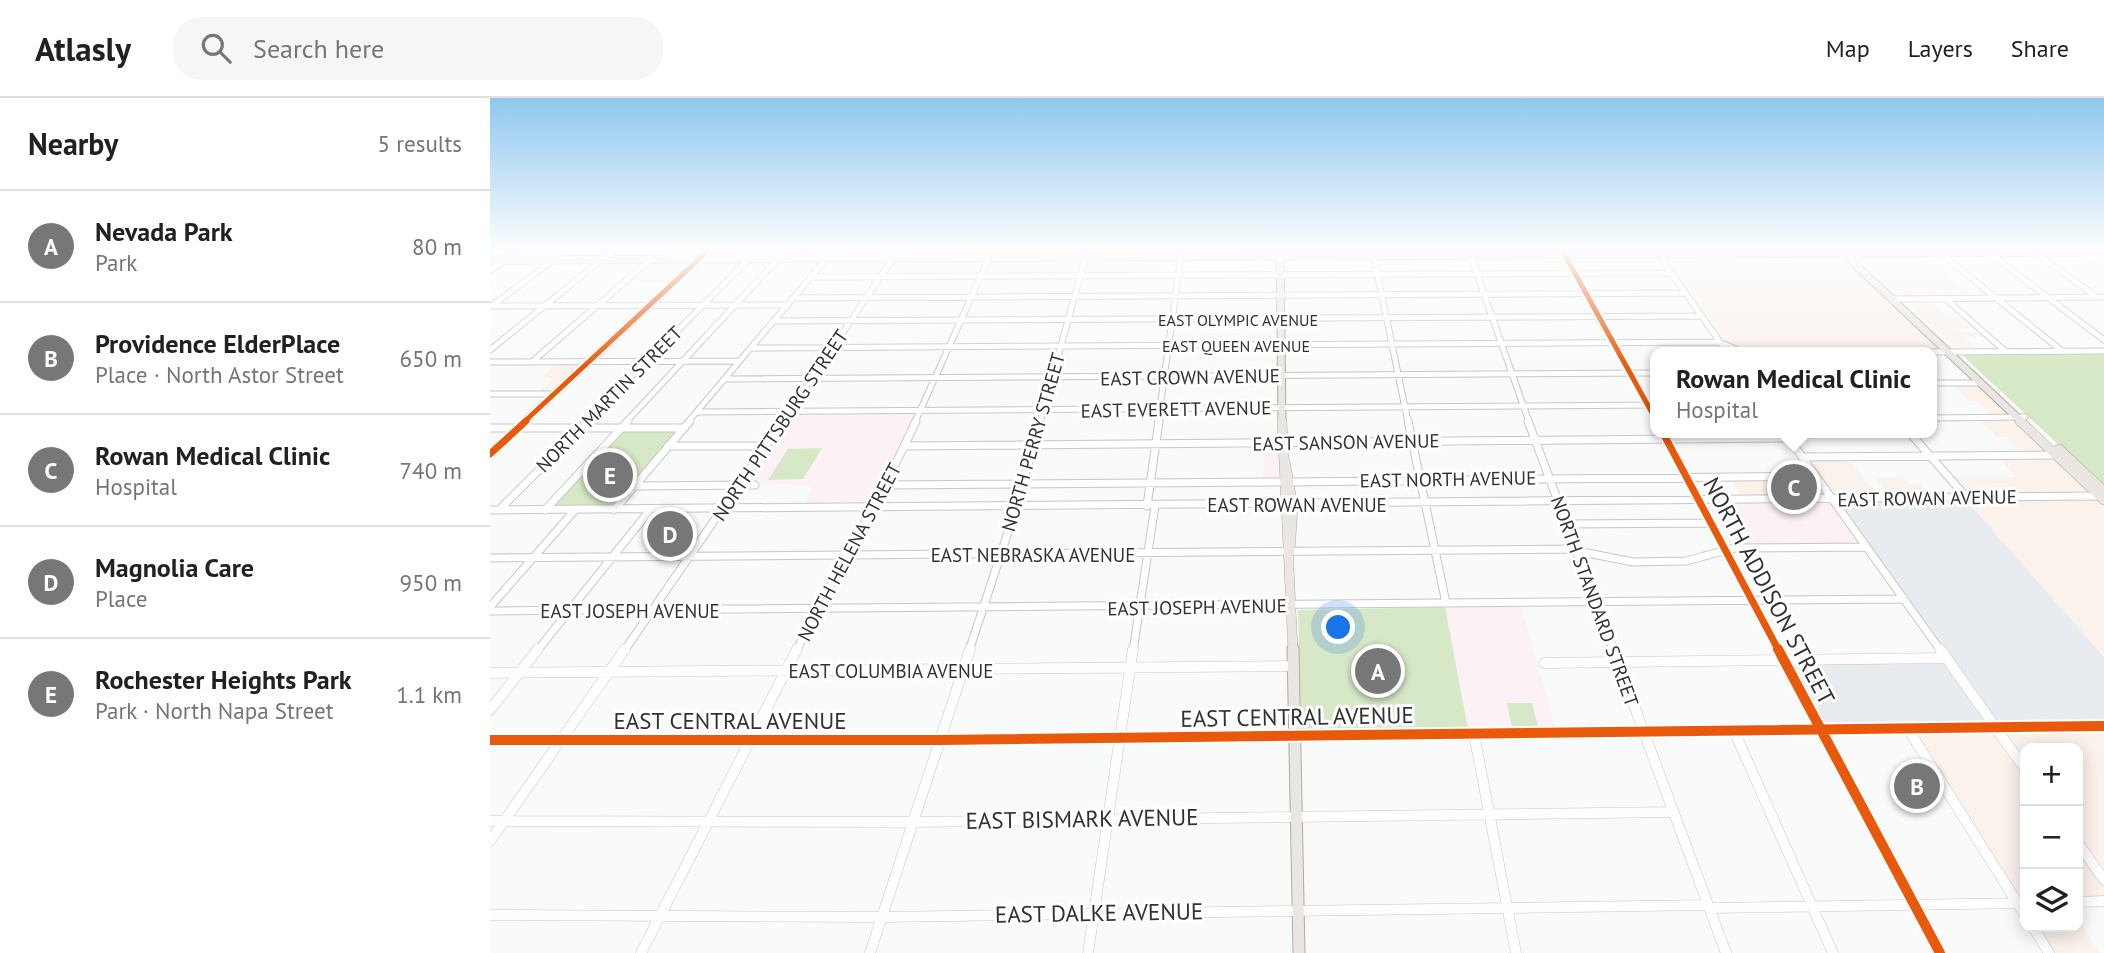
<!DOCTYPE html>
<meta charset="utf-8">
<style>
body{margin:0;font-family:"PT Sans",sans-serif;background:#f6f6f6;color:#202124}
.controls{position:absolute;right:21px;bottom:21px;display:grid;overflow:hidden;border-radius:14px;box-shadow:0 4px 18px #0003}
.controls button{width:63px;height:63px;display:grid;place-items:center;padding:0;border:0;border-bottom:2px solid #e0e0e0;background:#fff;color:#202124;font:35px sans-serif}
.you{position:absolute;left:849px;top:530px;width:24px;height:24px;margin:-18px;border:5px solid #fff;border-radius:50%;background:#1a73e8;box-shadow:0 0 0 10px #1a73e833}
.badge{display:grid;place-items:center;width:46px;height:46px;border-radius:50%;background:#767777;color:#fff;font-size:23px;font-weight:700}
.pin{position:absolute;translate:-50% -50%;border:4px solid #fff;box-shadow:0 2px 7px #0006}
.popup{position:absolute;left:1160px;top:249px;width:287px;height:91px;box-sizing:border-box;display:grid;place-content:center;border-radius:14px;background:#fff;filter:drop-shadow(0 2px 5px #0005);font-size:23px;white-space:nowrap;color:#757577}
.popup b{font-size:26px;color:#202124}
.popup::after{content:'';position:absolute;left:50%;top:100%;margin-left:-14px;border:14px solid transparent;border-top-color:#fff}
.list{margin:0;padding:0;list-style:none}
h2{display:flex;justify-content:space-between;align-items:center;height:91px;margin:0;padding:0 28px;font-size:30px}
h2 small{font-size:23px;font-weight:400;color:#757577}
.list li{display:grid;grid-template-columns:46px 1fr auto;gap:21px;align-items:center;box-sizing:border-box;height:112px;padding:0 28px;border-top:2px solid #e0e0e0}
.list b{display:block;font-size:26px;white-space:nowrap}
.list p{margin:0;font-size:23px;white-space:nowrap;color:#757577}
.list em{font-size:23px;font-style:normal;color:#757577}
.icon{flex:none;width:38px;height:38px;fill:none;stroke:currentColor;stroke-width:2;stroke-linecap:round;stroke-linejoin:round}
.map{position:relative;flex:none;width:1614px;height:855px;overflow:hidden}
header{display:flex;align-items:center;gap:42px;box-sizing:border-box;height:98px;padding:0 35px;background:#fff;border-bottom:2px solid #e0e0e0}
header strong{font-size:33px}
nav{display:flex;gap:38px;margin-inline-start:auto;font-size:24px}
.search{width:490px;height:63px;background:#f6f6f6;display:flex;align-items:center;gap:18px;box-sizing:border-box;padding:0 24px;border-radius:28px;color:#757577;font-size:26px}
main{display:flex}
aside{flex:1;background:#fff}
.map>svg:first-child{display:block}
.commercial{fill:#fbf2ec}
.built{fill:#e8ebf0}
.education{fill:#fcf1f5}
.green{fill:#d7e8c6}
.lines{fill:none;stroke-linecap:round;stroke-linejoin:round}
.minor-far2-casing{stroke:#c6c7c7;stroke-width:7}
.minor-far1-casing{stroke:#c6c7c7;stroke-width:9}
.minor-casing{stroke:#c6c7c7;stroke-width:11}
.major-far2-casing{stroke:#b0aca3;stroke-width:9}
.major-far1-casing{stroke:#b0aca3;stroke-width:10}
.major-casing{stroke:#b0aca3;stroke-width:13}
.minor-far2{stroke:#fefefe;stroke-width:5}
.minor-far1{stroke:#fefefe;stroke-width:7}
.minor{stroke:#fefefe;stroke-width:10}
.major-far2{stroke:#eae6e1;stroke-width:7}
.major-far1{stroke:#eae6e1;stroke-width:9}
.major{stroke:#eae6e1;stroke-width:11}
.cycleway-far2-casing{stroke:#fff;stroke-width:9}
.cycleway-far1-casing{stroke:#fff;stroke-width:11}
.cycleway-casing{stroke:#fff;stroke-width:14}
.cycleway-far2{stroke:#e8590c;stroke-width:5}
.cycleway-far1{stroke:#e8590c;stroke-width:7}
.cycleway{stroke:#e8590c;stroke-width:10}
.labels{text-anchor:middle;stroke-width:6;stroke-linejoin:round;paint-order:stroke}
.far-street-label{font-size:16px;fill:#303131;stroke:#fff}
.street-label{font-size:19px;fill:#303131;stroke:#fff}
.near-street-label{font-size:23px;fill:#303131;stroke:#fff}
</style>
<header>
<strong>Atlasly</strong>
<div class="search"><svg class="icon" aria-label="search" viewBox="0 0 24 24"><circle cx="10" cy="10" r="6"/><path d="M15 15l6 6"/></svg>Search here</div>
<nav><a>Map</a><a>Layers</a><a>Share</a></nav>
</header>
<main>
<aside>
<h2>Nearby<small>5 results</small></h2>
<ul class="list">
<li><span class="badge">A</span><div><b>Nevada Park</b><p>Park</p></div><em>80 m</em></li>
<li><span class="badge">B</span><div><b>Providence ElderPlace</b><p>Place · North Astor Street</p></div><em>650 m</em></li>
<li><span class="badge">C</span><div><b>Rowan Medical Clinic</b><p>Hospital</p></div><em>740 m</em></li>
<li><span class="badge">D</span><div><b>Magnolia Care</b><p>Place</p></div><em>950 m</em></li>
<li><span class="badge">E</span><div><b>Rochester Heights Park</b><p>Park · North Napa Street</p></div><em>1.1 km</em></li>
</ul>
</aside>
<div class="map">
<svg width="1614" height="855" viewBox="0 0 1614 855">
<rect width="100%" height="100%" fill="#f9fafa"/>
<path class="commercial" d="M1431,157L1481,199H1411L1368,159Z
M1356,159L1449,251L1251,253L1235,244L1178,161Z
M161,164H202L182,184L139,183Z
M1433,201L1456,218H1468L1482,230H1467L1471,234L1488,235L1492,238L1475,239L1488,251L1464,249L1414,203Z
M67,265L93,266L65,292L50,293L64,280L51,279Z
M1464,287L1490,288L1520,317L1503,318L1487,303H1480Z
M1489,321L1526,322L1560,354L1533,355L1517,339H1507Z
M1508,359H1562L1601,393L1599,396H1478L1463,379H1526Z
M1358,360L1388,398H1344L1318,361Z
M1413,379L1419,386H1429L1439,398H1399L1384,380Z
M1241,381H1325L1337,397L1252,400Z
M1608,401L1614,405V559L1476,402Z
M1614,632V773L1588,737V650H1535V663L1515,635Z
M1502,634L1535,678V799L1526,793L1429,637Z
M1588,753L1614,790V799H1588Z
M1588,821L1610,855H1565L1549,829H1588Z"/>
<path class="built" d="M1476,402L1614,559V624L1336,627L1304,566L1462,562L1349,405Z"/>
<path class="education" d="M414,150H596L594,157L408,158Z
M303,315H427L381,406L313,408L322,391L318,387L256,385Z
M775,347H789L788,382H773Z
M1340,404L1370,446L1241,447L1217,406Z
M1031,508L1066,632L978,631L955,509Z"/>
<path class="green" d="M1614,255V389L1473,258L1474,256Z
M130,332H189L124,408H61Z
M332,350L313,381L278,382L298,351Z
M955,509L978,631L811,633L808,512Z
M1017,605H1042L1048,629H1022Z"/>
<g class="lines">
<defs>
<path id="minor-far2" d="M882,150L918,324
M978,150L1039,324
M1071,150L1166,322
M1169,150L1175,166L1237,254
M1539,150L1607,199
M1498,154L1614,242
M1593,154L1614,168
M1450,155L1572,253
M307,161L317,150
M0,173L32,150
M321,179L1181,175
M304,200L1195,195
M1402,201L1614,199
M1456,201L1516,254
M0,208L298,207
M2,208L63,162
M284,223L1212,218
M1234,246L1252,254
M262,250L1230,244
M0,252L126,150
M1442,254L1614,253
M43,263L160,162
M0,264L250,263
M235,281L1166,275
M1442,285H1491
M0,296H65
M207,314L1166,307
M1442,320L1535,319
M96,324L259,161
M136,324L288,161
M198,324L336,161
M292,324L410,150
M425,324L499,160
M550,324L598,150
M668,324L692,150"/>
<path id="minor-far1" d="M918,323L956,505
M1038,323L1124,553
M0,330H193
M1173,335L1289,553
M1295,335L1451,553
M1420,335L1477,400
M178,348H276
M415,348L1298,340
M1312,359L1568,357
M800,384L1325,378
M397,387L793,384
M145,388L265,387
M657,408L669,323
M0,412L1610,398
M9,412L98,323
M55,412L138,323
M124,412L200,323
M1076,426L1222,425
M1087,453L1143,464L1196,463L1244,450L1376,449
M0,460L1086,451
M0,509L85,412
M0,513L1414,501
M47,553L160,412
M134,553L293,323
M306,553C346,476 390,402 426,323
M479,553L526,410L550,323
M643,553L665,408"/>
<path id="minor" d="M1123,551L1236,855
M1288,551L1450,855
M1450,551L1535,671
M1054,565L1457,560
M0,575L802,568
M0,612L48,551
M1418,631L1535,817
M1244,633L1343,855
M984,636L1026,855
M0,642H450L1614,628
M0,723L424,724L1183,714
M0,743L135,551
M1588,745L1614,782
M1588,804L1614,803
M1220,810L1535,805
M0,817L392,819L1218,807
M1543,829L1559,855
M151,855L307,551
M380,855L480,551
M598,855L643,551"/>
<path id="major-far2" d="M790,150L792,324
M1351,153L1532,324
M0,162L1614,154
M34,324L221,150"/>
<path id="major-far1" d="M792,323L803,553
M1530,323L1614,402
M1569,351L1614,393
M0,356L36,323
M795,363L803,408L800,454"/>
<path id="major" d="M803,551L809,855"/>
</defs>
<use href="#minor-far2" class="minor-far2-casing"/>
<use href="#minor-far1" class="minor-far1-casing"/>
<use href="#minor" class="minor-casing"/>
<use href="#major-far2" class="major-far2-casing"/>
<use href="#major-far1" class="major-far1-casing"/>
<use href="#major" class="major-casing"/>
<use href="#minor-far2" class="minor-far2"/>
<use href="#minor-far1" class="minor-far1"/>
<use href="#minor" class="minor"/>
<use href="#major-far2" class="major-far2"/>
<use href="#major-far1" class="major-far1"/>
<use href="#major" class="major"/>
<defs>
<path id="cycleway-far2" d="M1071,150L1166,322
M34,324L221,150"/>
<path id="cycleway-far1" d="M1173,335L1289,553
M0,356L36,323"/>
<path id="cycleway" d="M1288,551L1450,855
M0,642H450L1614,628"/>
</defs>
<use href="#cycleway-far2" class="cycleway-far2-casing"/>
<use href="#cycleway-far1" class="cycleway-far1-casing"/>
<use href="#cycleway" class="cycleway-casing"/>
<use href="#cycleway-far2" class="cycleway-far2"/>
<use href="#cycleway-far1" class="cycleway-far1"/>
<use href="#cycleway" class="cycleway"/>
</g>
<linearGradient id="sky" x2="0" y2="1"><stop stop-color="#8ec8ee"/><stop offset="0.56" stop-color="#fcfdfd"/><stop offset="1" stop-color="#fcfdfd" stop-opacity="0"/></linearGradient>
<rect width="1614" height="270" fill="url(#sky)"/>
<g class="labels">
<g class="far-street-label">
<text x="748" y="228">EAST OLYMPIC AVENUE</text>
<text x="746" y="254">EAST QUEEN AVENUE</text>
</g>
<g class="street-label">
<text transform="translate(700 279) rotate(-1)" y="7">EAST CROWN AVENUE</text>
<text transform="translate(119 301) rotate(-45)" y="7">NORTH MARTIN STREET</text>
<text transform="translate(686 311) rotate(-1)" y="7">EAST EVERETT AVENUE</text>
<text transform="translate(290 327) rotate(-56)" y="7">NORTH PITTSBURG STREET</text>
<text transform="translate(543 344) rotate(-74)" y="7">NORTH PERRY STREET</text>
<text transform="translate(856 344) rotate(-1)" y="7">EAST SANSON AVENUE</text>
<text transform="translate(958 381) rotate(-1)" y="7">EAST NORTH AVENUE</text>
<text transform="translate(1437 400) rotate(-1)" y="7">EAST ROWAN AVENUE</text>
<text x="807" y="414">EAST ROWAN AVENUE</text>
<text transform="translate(359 454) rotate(-62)" y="7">NORTH HELENA STREET</text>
<text x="543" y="464">EAST NEBRASKA AVENUE</text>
<text transform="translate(1105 503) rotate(70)" y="7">NORTH STANDARD STREET</text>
<text transform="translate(707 509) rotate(-1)" y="7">EAST JOSEPH AVENUE</text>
<text x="140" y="520">EAST JOSEPH AVENUE</text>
<text x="401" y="580">EAST COLUMBIA AVENUE</text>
</g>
<g class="near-street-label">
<text transform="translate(1279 493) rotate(62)" y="8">NORTH ADDISON STREET</text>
<text transform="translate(807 619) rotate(-1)" y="8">EAST CENTRAL AVENUE</text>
<text x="240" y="631">EAST CENTRAL AVENUE</text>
<text transform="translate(592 721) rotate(-1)" y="8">EAST BISMARK AVENUE</text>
<text transform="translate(609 815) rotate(-1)" y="8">EAST DALKE AVENUE</text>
</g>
</g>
</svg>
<div class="controls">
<button>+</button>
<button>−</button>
<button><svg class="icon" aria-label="layers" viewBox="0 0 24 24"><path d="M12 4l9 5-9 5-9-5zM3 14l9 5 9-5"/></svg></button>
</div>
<div class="you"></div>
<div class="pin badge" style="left:888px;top:573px">A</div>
<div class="pin badge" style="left:1427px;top:688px">B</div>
<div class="pin badge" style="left:1304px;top:389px">C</div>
<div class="popup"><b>Rowan Medical Clinic</b>Hospital</div>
<div class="pin badge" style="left:180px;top:436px">D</div>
<div class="pin badge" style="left:120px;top:377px">E</div>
</div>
</main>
